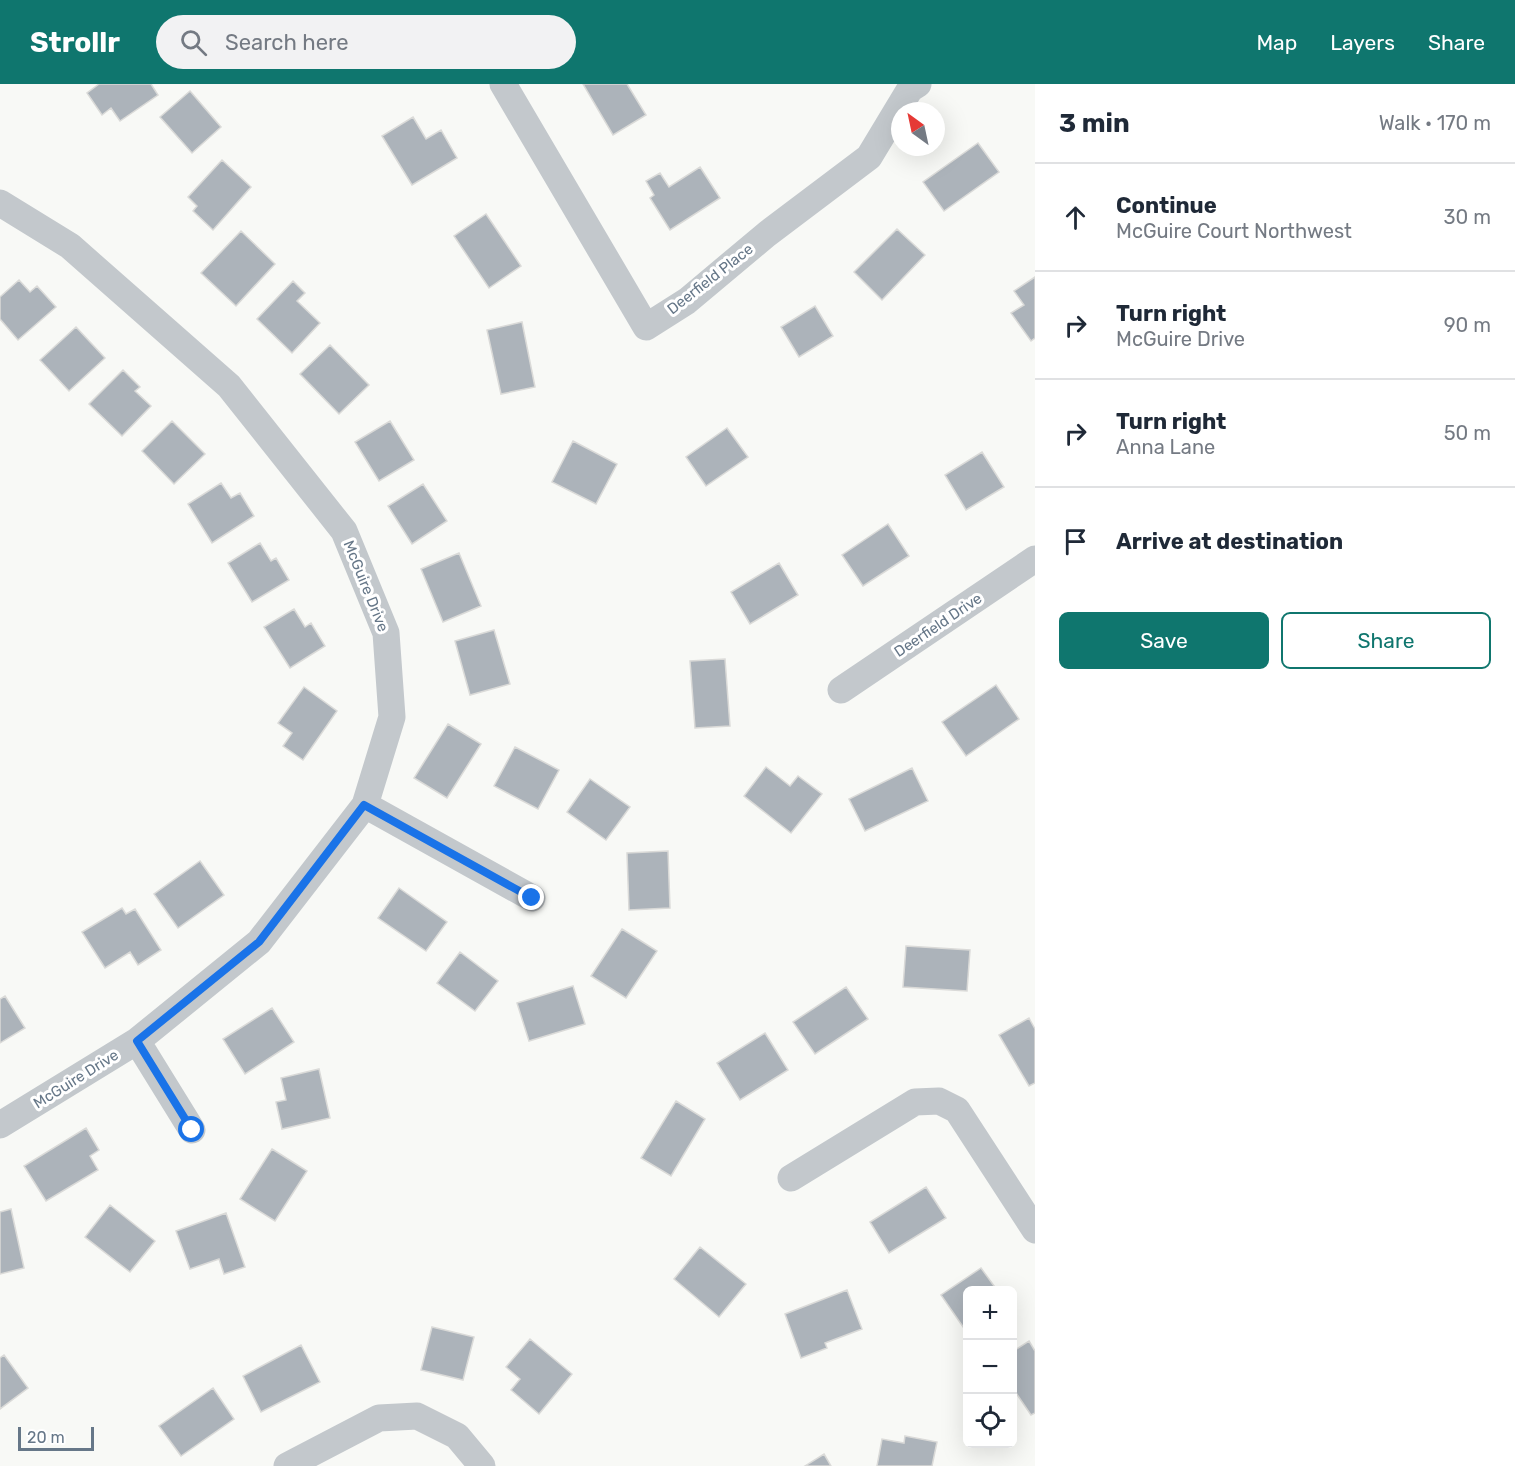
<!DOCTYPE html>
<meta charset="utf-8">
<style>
body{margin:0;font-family:Rubik,sans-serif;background:#f2f2f3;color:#1f2937}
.controls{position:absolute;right:18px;bottom:18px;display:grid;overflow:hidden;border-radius:9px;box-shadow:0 6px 24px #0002}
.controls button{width:54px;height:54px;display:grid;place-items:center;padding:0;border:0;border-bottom:2px solid #e0e1e3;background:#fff;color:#1f2937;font:30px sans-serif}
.compass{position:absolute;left:891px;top:18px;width:54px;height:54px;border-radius:50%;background:#fff;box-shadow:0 6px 24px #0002;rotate:327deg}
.scale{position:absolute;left:18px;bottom:15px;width:76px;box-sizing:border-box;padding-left:6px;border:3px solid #678;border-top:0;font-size:16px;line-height:21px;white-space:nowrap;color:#678;-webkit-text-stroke:4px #fff;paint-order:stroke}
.stop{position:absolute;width:18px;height:18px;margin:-14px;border:4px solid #1a73e8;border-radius:50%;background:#fff}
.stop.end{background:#1a73e8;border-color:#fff;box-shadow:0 2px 6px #0008}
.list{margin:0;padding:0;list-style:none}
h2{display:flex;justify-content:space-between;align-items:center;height:78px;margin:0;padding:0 24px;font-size:26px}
h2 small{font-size:20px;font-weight:400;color:#747a83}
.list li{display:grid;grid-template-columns:39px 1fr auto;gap:18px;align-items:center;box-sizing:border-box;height:108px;padding:0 24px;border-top:2px solid #e0e1e3}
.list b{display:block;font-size:22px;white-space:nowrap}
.list p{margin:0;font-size:20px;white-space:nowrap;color:#747a83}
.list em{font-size:20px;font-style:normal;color:#747a83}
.actions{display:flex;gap:12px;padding:18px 24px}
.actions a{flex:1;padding:14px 0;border:2px solid #0f766e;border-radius:9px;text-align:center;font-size:21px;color:#0f766e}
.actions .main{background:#0f766e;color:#fff}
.icon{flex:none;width:33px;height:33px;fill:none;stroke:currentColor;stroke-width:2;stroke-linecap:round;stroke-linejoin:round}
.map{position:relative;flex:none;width:1035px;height:1382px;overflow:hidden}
header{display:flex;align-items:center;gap:36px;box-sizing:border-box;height:84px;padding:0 30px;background:#0f766e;color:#fff}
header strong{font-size:28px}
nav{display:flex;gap:33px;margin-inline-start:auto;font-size:21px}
.search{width:420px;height:54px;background:#f2f2f3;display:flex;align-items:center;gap:15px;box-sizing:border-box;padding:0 21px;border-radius:33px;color:#747a83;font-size:22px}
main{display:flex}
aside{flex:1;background:#fff}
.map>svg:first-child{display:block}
.building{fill:#acb3ba;stroke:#dadad8;stroke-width:1.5}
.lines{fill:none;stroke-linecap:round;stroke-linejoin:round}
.street{stroke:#c3c8cc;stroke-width:27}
.route{stroke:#1a73e8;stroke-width:8}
.labels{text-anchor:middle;stroke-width:6;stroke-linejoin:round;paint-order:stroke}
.street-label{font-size:15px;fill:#678;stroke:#fff}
</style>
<header>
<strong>Strollr</strong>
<div class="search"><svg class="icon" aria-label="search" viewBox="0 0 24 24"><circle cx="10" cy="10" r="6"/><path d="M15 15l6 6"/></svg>Search here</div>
<nav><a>Map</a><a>Layers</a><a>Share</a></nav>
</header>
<main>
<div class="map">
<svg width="1035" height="1382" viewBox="0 0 1035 1382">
<rect width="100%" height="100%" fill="#f8f9f6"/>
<path class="building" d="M99,0H151L158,11L120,37L111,24L102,31L87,9Z
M583,0H627L646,31L613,51Z
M190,7L221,43L192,69L160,33Z
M413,33L426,55L441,46L457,74L412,101L382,52Z
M978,59L999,88L944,127L923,98Z
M222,76L251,103L213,146L193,127L197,122L188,113Z
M700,83L720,114L670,146L650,114L654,111L646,97L660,89L669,103Z
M486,130L521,182L489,204L454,152Z
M897,145L925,171L882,216L854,188Z
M241,147L275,180L236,222L201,189Z
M1035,193V254L1031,257L1011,229L1024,221L1014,207Z
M19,196L30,208L37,202L56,223L18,256L0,235V213Z
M293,197L305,209L297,217L320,239L292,269L257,235Z
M815,222L833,252L799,273L781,243Z
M522,238L535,303L501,310L487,246Z
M76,243L105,274L69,307L40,276Z
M330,261L369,301L339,330L300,290Z
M123,286L140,303L135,307L151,322L122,352L89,320Z
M172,337L205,370L174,400L142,367Z
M390,337L414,376L379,397L355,358Z
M727,344L748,373L706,402L686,373Z
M573,357L617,380L596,420L552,398Z
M982,368L1004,403L966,426L945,391Z
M221,399L231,414L240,409L254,432L212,459L188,420Z
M423,400L447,437L412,460L388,422Z
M888,440L909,472L863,502L842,471Z
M260,459L271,477L276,474L289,496L252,518L228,479Z
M459,469L481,522L443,538L421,485Z
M779,479L798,511L750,540L731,508Z
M294,525L305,543L311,539L325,562L290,584L264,543Z
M494,546L510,600L470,611L455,557Z
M725,575L730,642L695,644L690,577Z
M996,601L1019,635L966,672L942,638Z
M304,603L337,627L303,676L283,662L292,649L278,639Z
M448,640L481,660L447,714L414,694Z
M515,663L559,686L538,725L494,702Z
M766,683L790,702L798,692L822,710L791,749L744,712Z
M912,684L928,717L865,747L849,715Z
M590,695L630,723L606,756L567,728Z
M668,767L670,824L629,826L627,769Z
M200,777L224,811L178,844L154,810Z
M399,804L447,838L426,867L378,834Z
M122,824L126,830L135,825L161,866L138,881L130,868L105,884L82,848Z
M622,845L657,867L626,914L591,892Z
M906,862L970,866L967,907L903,903Z
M460,868L498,897L475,927L437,899Z
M573,902L585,940L529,957L517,919Z
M846,903L868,935L815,970L793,938Z
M5,912L25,944L0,959V915Z
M272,924L294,958L245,990L223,955Z
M1029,934L1035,945V999L1029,1002L999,951Z
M765,949L788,986L740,1016L717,979Z
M319,985L330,1034L282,1045L276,1018L286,1016L281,994Z
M676,1017L705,1035L671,1092L641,1074Z
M86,1044L99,1066L90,1072L98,1086L46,1117L24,1082Z
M272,1065L307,1087L275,1137L240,1115Z
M926,1103L946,1134L889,1169L870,1138Z
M110,1121L155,1157L130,1188L85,1153Z
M11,1125L24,1184L0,1190V1128Z
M226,1129L245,1183L224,1190L219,1175L190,1185L176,1147Z
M700,1163L746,1200L719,1233L674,1195Z
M981,1184L997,1206H968V1250L941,1211Z
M847,1206L862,1245L825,1259L827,1264L801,1274L785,1230Z
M432,1243L474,1253L463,1296L421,1286Z
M530,1255L572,1290L539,1330L511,1306L520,1295L506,1283Z
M1029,1257L1035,1267V1329L1031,1331L1012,1303V1268Z
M301,1261L320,1298L261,1328L243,1292Z
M4,1271L28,1304L0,1325V1274Z
M213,1304L234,1335L181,1372L159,1342Z
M905,1352L937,1358L932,1382H877L882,1355L904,1359Z
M824,1370L831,1382H805Z"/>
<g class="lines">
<path class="street" d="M503,0L646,243L687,217L767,150L869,73L910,5L918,0
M0,119L70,162L229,302L344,447L386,549L392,633L365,721L259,858L137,957L0,1041
M841,606L1035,475
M365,721L532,814
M137,957L192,1046
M791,1094L915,1018L939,1017L957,1026L1035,1146
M287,1382L379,1334L417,1332L457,1352L482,1382"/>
</g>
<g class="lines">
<path class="route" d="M192,1046L137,957L259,858L364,721L532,814"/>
</g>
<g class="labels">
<g class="street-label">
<text transform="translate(710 195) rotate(-38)" y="5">Deerfield Place</text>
<text transform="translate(366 502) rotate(68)" y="5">McGuire Drive</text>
<text transform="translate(938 541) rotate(-34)" y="5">Deerfield Drive</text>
<text transform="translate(76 995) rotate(-32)" y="5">McGuire Drive</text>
</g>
</g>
</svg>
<div class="controls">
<button>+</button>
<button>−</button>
<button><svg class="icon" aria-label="locate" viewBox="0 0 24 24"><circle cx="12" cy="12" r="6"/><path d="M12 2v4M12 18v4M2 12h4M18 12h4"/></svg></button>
</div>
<svg class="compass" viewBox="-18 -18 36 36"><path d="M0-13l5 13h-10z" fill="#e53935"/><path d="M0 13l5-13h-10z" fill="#747a83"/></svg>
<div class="scale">20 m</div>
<div class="stop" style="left:192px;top:1046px"></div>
<div class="stop end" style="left:532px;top:814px"></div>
</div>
<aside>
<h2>3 min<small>Walk · 170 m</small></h2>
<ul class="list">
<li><svg class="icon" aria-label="ahead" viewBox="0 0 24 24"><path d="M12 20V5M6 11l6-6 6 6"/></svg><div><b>Continue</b><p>McGuire Court Northwest</p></div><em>30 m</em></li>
<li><svg class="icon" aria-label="right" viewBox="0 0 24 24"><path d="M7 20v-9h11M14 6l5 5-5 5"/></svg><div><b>Turn right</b><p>McGuire Drive</p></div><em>90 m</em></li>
<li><svg class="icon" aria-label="right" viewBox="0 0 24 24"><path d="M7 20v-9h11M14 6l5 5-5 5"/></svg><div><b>Turn right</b><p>Anna Lane</p></div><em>50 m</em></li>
<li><svg class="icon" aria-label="arrive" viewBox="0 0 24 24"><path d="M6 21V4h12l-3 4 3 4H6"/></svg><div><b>Arrive at destination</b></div></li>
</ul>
<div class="actions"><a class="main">Save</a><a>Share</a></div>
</aside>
</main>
